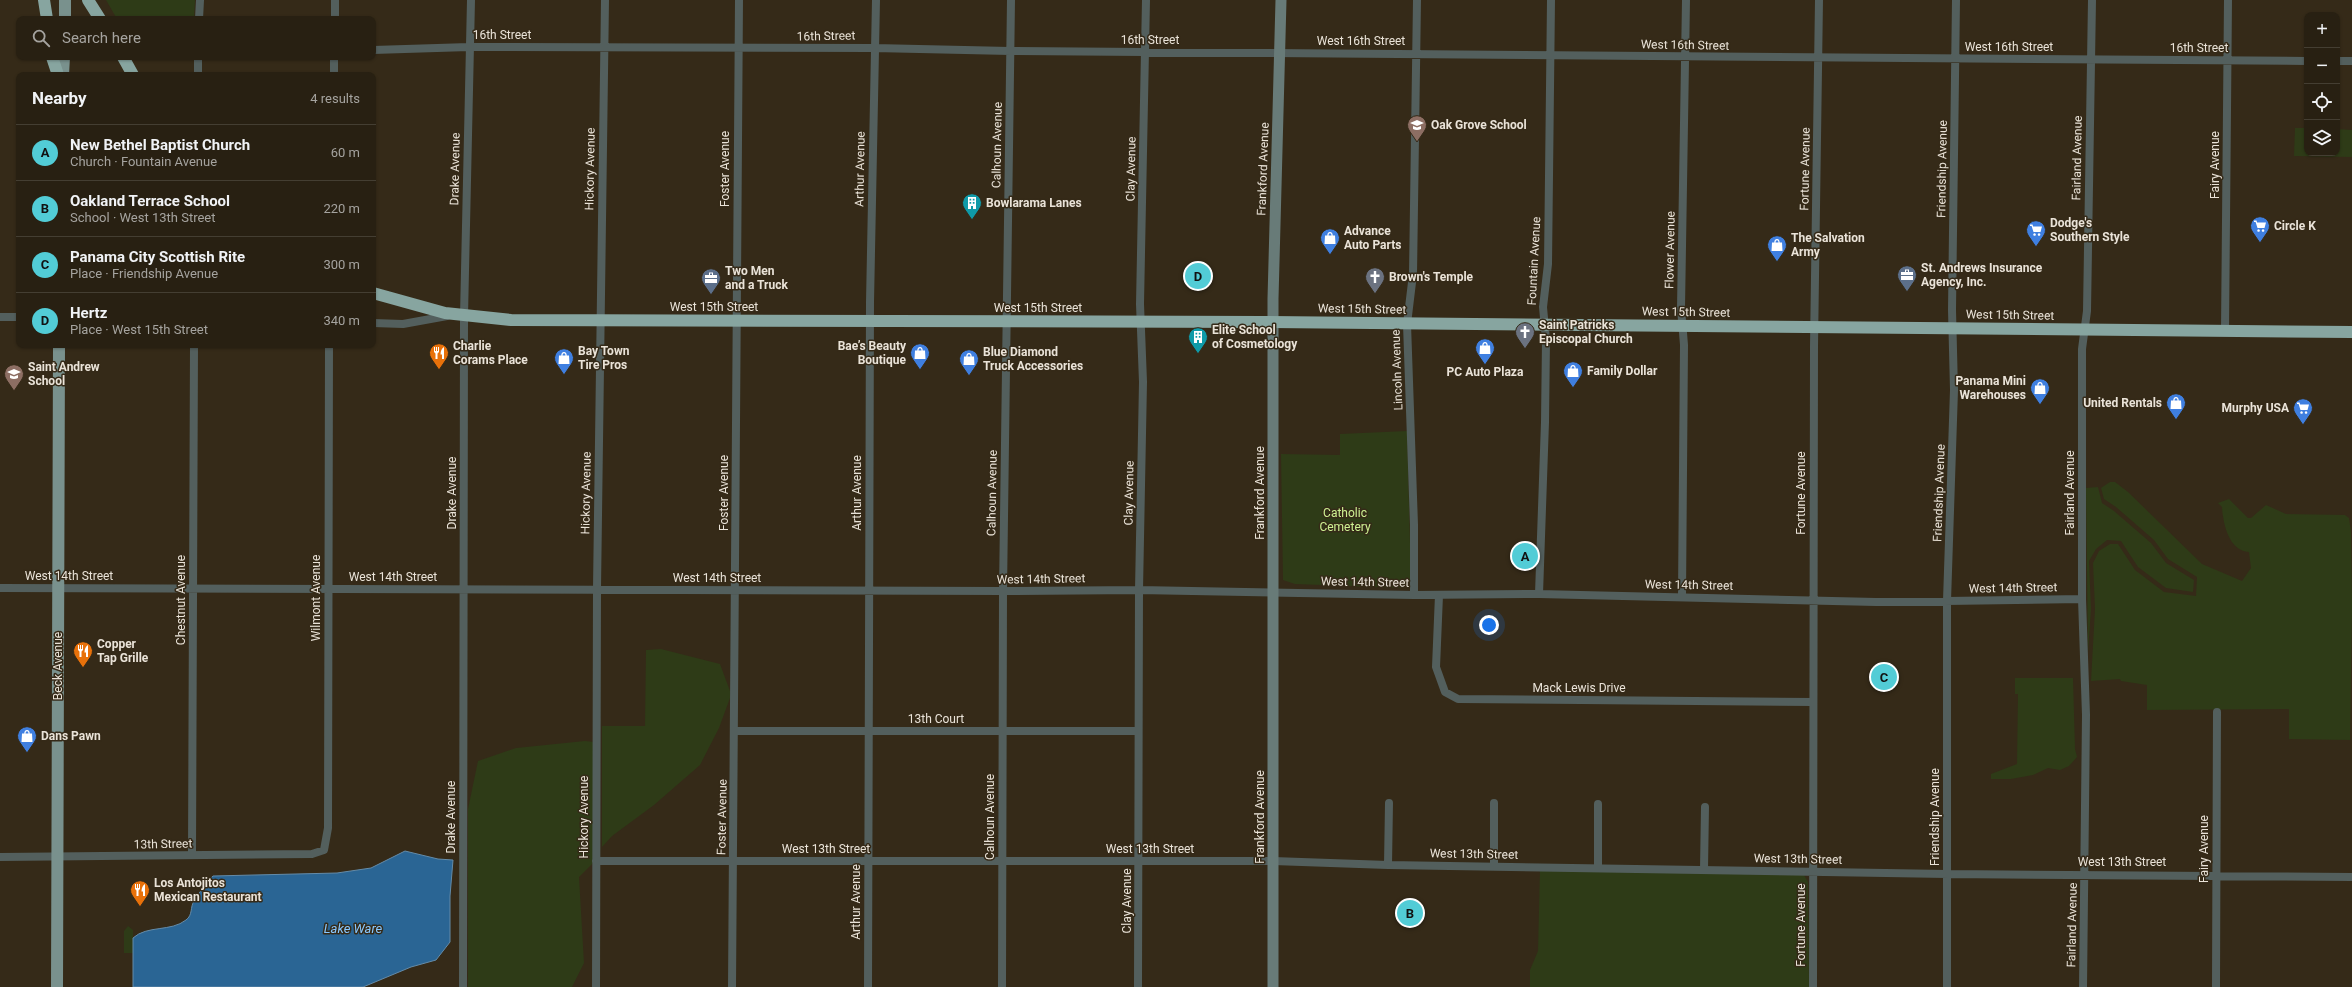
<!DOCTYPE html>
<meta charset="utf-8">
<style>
body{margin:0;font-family:Roboto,sans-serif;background:#30281b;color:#f1f3f6}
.controls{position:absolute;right:12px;top:12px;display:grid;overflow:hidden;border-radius:8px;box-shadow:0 1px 3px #0004}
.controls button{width:36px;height:36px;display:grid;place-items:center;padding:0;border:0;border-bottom:1px solid #443e32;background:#282012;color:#f1f3f6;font:20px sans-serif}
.you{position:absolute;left:1489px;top:625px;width:14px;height:14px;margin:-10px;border:3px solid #fff;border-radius:50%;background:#1a73e8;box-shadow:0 0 0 6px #1a73e833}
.badge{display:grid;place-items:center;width:26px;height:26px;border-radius:50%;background:#52ccd6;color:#111;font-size:13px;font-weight:700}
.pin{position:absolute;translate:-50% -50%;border:2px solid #fff;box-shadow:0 1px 4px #0006}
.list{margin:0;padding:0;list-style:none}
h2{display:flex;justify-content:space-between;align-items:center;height:52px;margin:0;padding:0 16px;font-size:17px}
h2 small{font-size:13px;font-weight:400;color:#a5a39f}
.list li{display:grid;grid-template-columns:26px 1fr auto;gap:12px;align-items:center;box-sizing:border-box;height:56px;padding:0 16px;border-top:1px solid #443e32}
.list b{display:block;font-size:15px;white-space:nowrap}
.list p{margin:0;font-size:13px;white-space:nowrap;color:#a5a39f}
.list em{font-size:13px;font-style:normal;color:#a5a39f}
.icon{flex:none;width:22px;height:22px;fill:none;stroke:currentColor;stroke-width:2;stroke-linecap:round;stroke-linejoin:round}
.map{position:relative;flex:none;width:2352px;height:987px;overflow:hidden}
.search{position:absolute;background:#282012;box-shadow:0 1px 3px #0004;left:16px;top:16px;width:360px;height:44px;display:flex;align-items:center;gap:10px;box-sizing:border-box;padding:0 14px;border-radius:8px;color:#a5a39f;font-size:15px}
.panel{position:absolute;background:#282012;box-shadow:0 1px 3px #0004;left:16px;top:72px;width:360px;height:276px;border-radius:8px}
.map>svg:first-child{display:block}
.green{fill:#2e3b17}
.water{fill:#2a6594;stroke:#648ba8}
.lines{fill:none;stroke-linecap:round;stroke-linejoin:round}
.street{stroke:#535f5d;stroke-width:8}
.secondary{stroke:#687b78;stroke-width:11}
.primary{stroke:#79918d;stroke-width:12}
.highway{stroke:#87a5a0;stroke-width:12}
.labels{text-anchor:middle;stroke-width:3;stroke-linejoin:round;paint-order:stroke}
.street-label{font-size:12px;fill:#eae3d8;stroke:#352a18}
.poi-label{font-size:12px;font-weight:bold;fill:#eae3d8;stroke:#352a18;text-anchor:start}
.park-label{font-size:12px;fill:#cdf192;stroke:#352a18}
.water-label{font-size:13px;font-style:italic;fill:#89c8ff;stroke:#352a18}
</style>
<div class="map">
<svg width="2352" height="987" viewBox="0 0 2352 987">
<rect width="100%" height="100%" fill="#352a18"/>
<path class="green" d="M106,0H195L194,19H117Z
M2295,128H2307V153H2337V129L2352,130V157L2294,156Z
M1407,431L1411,581L1404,588L1295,584L1283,580L1281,454L1340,455V434Z
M2110,482H2115L2128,492L2202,564L2242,581L2251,568L2249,552C2229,551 2223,524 2222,507L2218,503L2229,499L2248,518H2251L2266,505L2286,514L2345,515L2349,518L2351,532L2352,606L2350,740L2289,739V709L2147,710V685L2121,681L2120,679L2091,681L2095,609L2093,563L2099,551L2110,544H2118L2135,570L2164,592L2196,596L2197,577L2168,559L2154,540L2116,507L2104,499L2101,488Z
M2098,487L2102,503L2114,511L2151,543L2166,563L2194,580L2193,592L2166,588L2138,567L2121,541L2107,540L2096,549L2089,561L2091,609L2088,652L2086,488Z
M661,649L720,664L730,691V698L719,728L700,765L654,805L612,836L602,847V726H645L646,650Z
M2015,678H2073L2075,749L2077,757L2069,766L2060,770L2048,768L2033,775L2011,779H1991V774L2017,764L2018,694H2015Z
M585,741L594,742V862L579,877L584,963L572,987H468V809L478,761L516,748Z
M1540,869L1804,875L1808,882L1809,987H1530V970L1538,951Z
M128,926L133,930V953H124V931Z"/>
<path class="water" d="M405,851L438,859L453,860L450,896V942L436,960L411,967L363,987H133V938C147,925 171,932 186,920C193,915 190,907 194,901C196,897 210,878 213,876L337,873L371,868Z"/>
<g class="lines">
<path class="street" d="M199,19L200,0
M335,19V0
M373,50L469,47L874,48L1010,51L2307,61
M2337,61H2352
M198,75V57
M334,75V57
M0,317H19
M373,323L403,324L447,316
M2225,331L2228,0
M0,588L1003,591L1139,590L1414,595L1539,594L1876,602L2082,599
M1539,594L1545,422L1546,340L1543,307L1548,264L1551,0
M1414,595V525L1407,324L1413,274L1417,0
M1439,595L1436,667L1445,692L1458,699L1813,702
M1682,596L1684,345L1681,308L1686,0
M734,731H1138
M192,855L194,345
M0,857L312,854L324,850L328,828L329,345
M596,861H1273L1388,865L1947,874L2352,877
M1388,865L1389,803
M1494,866V803
M1598,868V804
M1704,869L1705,807
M463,987L464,316L471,0
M596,987L597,589L605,0
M732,987L739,0
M868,987L870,302L876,0
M1002,987L1003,591L1011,0
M1138,987L1139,590L1143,382L1140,304L1146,0
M1813,987L1814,346L1819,0
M1947,987V601L1954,390L1952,310L1956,0
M2083,987L2086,715L2082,599V349L2087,311L2092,0
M2216,987L2217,712"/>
<path class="secondary" d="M1273,987V299L1281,0"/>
<path class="primary" d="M65,19V0
M63,75L64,57
M57,987L59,345"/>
<path class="highway" d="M44,0L47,19
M88,0L100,19
M52,57L58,75
M123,57L133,75
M373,293L445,313L511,320L1262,322L2352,332"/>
</g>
<defs>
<symbol id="school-pin" viewBox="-11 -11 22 30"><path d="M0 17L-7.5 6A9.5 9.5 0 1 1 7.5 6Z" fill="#8d6e63" stroke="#352a18"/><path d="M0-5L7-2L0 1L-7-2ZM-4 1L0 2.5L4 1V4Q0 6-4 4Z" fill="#fff"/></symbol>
<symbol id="building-pin" viewBox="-11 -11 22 30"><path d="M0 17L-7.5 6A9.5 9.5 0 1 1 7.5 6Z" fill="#0f9aa8" stroke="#352a18"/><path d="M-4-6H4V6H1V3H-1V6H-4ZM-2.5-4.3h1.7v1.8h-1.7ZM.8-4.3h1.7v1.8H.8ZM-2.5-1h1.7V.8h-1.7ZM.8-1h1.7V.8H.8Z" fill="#fff"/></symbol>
<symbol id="supermarket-pin" viewBox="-11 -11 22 30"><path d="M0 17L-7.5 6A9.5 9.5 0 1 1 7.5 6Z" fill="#3f7fe0" stroke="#352a18"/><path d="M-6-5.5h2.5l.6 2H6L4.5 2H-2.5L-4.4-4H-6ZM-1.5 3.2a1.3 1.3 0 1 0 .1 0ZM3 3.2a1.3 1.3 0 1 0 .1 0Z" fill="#fff"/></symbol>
<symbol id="shop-pin" viewBox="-11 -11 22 30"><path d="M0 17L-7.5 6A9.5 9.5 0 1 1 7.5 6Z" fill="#3f7fe0" stroke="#352a18"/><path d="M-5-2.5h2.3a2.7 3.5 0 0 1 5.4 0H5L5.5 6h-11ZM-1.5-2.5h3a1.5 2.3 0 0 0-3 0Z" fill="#fff"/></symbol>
<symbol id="office-pin" viewBox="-11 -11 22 30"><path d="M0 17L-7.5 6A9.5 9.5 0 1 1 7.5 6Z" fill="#5c6f8a" stroke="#352a18"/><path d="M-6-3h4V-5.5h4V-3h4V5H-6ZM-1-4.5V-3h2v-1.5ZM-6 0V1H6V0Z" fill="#fff"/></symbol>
<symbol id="church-pin" viewBox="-11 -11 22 30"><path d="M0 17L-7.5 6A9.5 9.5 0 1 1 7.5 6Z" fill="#6b7280" stroke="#352a18"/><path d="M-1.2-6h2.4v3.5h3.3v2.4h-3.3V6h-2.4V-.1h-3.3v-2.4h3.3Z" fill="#fff"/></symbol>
<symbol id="restaurant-pin" viewBox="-11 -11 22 30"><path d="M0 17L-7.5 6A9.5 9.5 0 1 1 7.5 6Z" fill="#e8710a" stroke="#352a18"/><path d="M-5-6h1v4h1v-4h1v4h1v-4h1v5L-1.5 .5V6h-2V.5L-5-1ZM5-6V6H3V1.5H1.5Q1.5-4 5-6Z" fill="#fff"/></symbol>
</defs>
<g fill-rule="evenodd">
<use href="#school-pin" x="1406" y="114" width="22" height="30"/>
<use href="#building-pin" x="961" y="192" width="22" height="30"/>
<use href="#supermarket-pin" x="2249" y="215" width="22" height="30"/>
<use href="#supermarket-pin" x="2025" y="219" width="22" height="30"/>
<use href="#shop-pin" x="1319" y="227" width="22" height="30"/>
<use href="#shop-pin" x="1766" y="234" width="22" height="30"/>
<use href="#office-pin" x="1896" y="264" width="22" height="30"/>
<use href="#church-pin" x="1364" y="266" width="22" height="30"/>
<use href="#office-pin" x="700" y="267" width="22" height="30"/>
<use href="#church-pin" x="1514" y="321" width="22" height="30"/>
<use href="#building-pin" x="1187" y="326" width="22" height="30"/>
<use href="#shop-pin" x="1474" y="337" width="22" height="30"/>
<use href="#restaurant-pin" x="428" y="342" width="22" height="30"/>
<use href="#shop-pin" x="909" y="342" width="22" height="30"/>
<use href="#shop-pin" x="553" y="347" width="22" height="30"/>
<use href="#shop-pin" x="958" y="348" width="22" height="30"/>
<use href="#shop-pin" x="1562" y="360" width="22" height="30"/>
<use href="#school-pin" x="3" y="363" width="22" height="30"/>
<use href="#shop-pin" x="2029" y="377" width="22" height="30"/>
<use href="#shop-pin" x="2165" y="392" width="22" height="30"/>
<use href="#supermarket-pin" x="2292" y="397" width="22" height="30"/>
<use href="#restaurant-pin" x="72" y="640" width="22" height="30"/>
<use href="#shop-pin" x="16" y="725" width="22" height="30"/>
<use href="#restaurant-pin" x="129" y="879" width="22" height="30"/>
</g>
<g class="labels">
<g class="street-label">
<text x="502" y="39">16th Street</text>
<text transform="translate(826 36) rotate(-1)" y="4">16th Street</text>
<text x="1150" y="44">16th Street</text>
<text x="1361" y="45">West 16th Street</text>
<text transform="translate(1685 45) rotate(1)" y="4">West 16th Street</text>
<text x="2009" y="51">West 16th Street</text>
<text x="2199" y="52">16th Street</text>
<text transform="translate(997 145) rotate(-89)" y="4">Calhoun Avenue</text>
<text transform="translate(2077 158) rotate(-89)" y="4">Fairland Avenue</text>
<text transform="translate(2215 165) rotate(-90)" y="4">Fairy Avenue</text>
<text transform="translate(455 169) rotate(-89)" y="4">Drake Avenue</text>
<text transform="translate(590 169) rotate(-89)" y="4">Hickory Avenue</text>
<text transform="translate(725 169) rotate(-90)" y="4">Foster Avenue</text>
<text transform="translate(860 169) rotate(-89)" y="4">Arthur Avenue</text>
<text transform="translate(1131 169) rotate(-89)" y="4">Clay Avenue</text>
<text transform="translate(1263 169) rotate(-88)" y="4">Frankford Avenue</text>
<text transform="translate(1805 169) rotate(-89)" y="4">Fortune Avenue</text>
<text transform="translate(1942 169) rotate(-89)" y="4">Friendship Avenue</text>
<text transform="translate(1670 250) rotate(-89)" y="4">Flower Avenue</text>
<text transform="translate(1534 261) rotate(-87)" y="4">Fountain Avenue</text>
<text x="714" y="311">West 15th Street</text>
<text x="1038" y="312">West 15th Street</text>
<text transform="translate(1362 309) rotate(1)" y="4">West 15th Street</text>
<text transform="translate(1686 312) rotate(1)" y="4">West 15th Street</text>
<text transform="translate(2010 315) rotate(1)" y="4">West 15th Street</text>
<text transform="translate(1397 370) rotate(-92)" y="4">Lincoln Avenue</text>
<text transform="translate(452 493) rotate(-90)" y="4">Drake Avenue</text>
<text transform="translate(586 493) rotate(-89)" y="4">Hickory Avenue</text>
<text transform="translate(724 493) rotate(-90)" y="4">Foster Avenue</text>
<text transform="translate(857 493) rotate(-90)" y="4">Arthur Avenue</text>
<text transform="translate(992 493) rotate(-89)" y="4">Calhoun Avenue</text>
<text transform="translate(1129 493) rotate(-89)" y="4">Clay Avenue</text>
<text transform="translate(1260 493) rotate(-90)" y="4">Frankford Avenue</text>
<text transform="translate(1801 493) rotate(-90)" y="4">Fortune Avenue</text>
<text transform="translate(1939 493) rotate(-88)" y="4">Friendship Avenue</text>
<text transform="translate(2070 493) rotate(-90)" y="4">Fairland Avenue</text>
<text x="69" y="580">West 14th Street</text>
<text x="393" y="581">West 14th Street</text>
<text x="717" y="582">West 14th Street</text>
<text transform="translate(1041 579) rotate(-1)" y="4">West 14th Street</text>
<text transform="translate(1365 582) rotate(1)" y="4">West 14th Street</text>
<text transform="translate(1689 585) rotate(1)" y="4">West 14th Street</text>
<text transform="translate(2013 588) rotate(-1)" y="4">West 14th Street</text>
<text transform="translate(316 598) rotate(-90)" y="4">Wilmont Avenue</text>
<text transform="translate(181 600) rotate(-90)" y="4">Chestnut Avenue</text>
<text transform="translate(58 666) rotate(-90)" y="4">Beck Avenue</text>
<text x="1579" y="692">Mack Lewis Drive</text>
<text x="936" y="723">13th Court</text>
<text transform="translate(451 817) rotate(-90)" y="4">Drake Avenue</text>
<text transform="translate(584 817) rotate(-90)" y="4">Hickory Avenue</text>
<text transform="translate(722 817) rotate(-89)" y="4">Foster Avenue</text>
<text transform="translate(990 817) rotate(-90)" y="4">Calhoun Avenue</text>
<text transform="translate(1260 817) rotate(-90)" y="4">Frankford Avenue</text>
<text transform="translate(1935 817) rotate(-90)" y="4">Friendship Avenue</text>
<text transform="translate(163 844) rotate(-1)" y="4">13th Street</text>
<text x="826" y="853">West 13th Street</text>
<text x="1150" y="853">West 13th Street</text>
<text transform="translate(2204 849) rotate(-90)" y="4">Fairy Avenue</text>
<text transform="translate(1474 854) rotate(1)" y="4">West 13th Street</text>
<text transform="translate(1798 859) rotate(1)" y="4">West 13th Street</text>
<text x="2122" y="866">West 13th Street</text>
<text transform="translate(1127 901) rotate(-90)" y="4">Clay Avenue</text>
<text transform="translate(856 902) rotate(-90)" y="4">Arthur Avenue</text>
<text transform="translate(1801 925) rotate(-90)" y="4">Fortune Avenue</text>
<text transform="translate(2072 925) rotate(-89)" y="4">Fairland Avenue</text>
</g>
<g class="poi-label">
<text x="1431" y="129">Oak Grove School</text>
<text x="986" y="207">Bowlarama Lanes</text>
<text x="2050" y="227">Dodge's<tspan x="2050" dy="14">Southern Style</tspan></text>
<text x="2274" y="230">Circle K</text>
<text x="1344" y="235">Advance<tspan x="1344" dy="14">Auto Parts</tspan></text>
<text x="1791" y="242">The Salvation<tspan x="1791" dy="14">Army</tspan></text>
<text x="1921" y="272">St. Andrews Insurance<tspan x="1921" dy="14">Agency, Inc.</tspan></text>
<text x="725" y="275">Two Men<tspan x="725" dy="14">and a Truck</tspan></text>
<text x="1389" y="281">Brown's Temple</text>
<text x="1539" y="329">Saint Patricks<tspan x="1539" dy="14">Episcopal Church</tspan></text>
<text x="1212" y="334">Elite School<tspan x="1212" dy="14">of Cosmetology</tspan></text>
<text x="453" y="350">Charlie<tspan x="453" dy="14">Corams Place</tspan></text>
<text x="906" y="350" text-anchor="end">Bae’s Beauty<tspan x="906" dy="14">Boutique</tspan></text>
<text x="578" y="355">Bay Town<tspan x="578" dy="14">Tire Pros</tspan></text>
<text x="983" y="356">Blue Diamond<tspan x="983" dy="14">Truck Accessories</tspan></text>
<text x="28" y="371">Saint Andrew<tspan x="28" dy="14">School</tspan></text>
<text x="1587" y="375">Family Dollar</text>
<text x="1485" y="376" text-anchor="middle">PC Auto Plaza</text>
<text x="2026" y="385" text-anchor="end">Panama Mini<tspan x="2026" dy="14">Warehouses</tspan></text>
<text x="2162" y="407" text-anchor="end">United Rentals</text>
<text x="2289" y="412" text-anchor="end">Murphy USA</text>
<text x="97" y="648">Copper<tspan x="97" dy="14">Tap Grille</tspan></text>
<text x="41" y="740">Dans Pawn</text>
<text x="154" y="887">Los Antojitos<tspan x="154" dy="14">Mexican Restaurant</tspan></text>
</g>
<g class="park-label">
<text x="1345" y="517">Catholic<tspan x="1345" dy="14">Cemetery</tspan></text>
</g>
<g class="water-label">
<text x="353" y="933">Lake Ware</text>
</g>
</g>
</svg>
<div class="controls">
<button>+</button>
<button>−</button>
<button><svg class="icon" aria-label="locate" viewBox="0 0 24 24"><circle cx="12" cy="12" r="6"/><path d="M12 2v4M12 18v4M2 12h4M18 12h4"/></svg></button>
<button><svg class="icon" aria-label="layers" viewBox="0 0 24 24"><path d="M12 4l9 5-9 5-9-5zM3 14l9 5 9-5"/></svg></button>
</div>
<div class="you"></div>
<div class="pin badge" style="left:1525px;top:556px">A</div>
<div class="pin badge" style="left:1410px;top:913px">B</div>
<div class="pin badge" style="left:1884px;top:677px">C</div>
<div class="pin badge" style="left:1198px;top:276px">D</div>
<div class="search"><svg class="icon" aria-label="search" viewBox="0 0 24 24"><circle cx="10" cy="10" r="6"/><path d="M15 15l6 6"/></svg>Search here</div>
<section class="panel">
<h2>Nearby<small>4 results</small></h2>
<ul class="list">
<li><span class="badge">A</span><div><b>New Bethel Baptist Church</b><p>Church · Fountain Avenue</p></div><em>60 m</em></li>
<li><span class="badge">B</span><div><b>Oakland Terrace School</b><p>School · West 13th Street</p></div><em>220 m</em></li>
<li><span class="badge">C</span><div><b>Panama City Scottish Rite</b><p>Place · Friendship Avenue</p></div><em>300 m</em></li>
<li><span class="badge">D</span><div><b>Hertz</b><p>Place · West 15th Street</p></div><em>340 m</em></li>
</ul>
</section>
</div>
